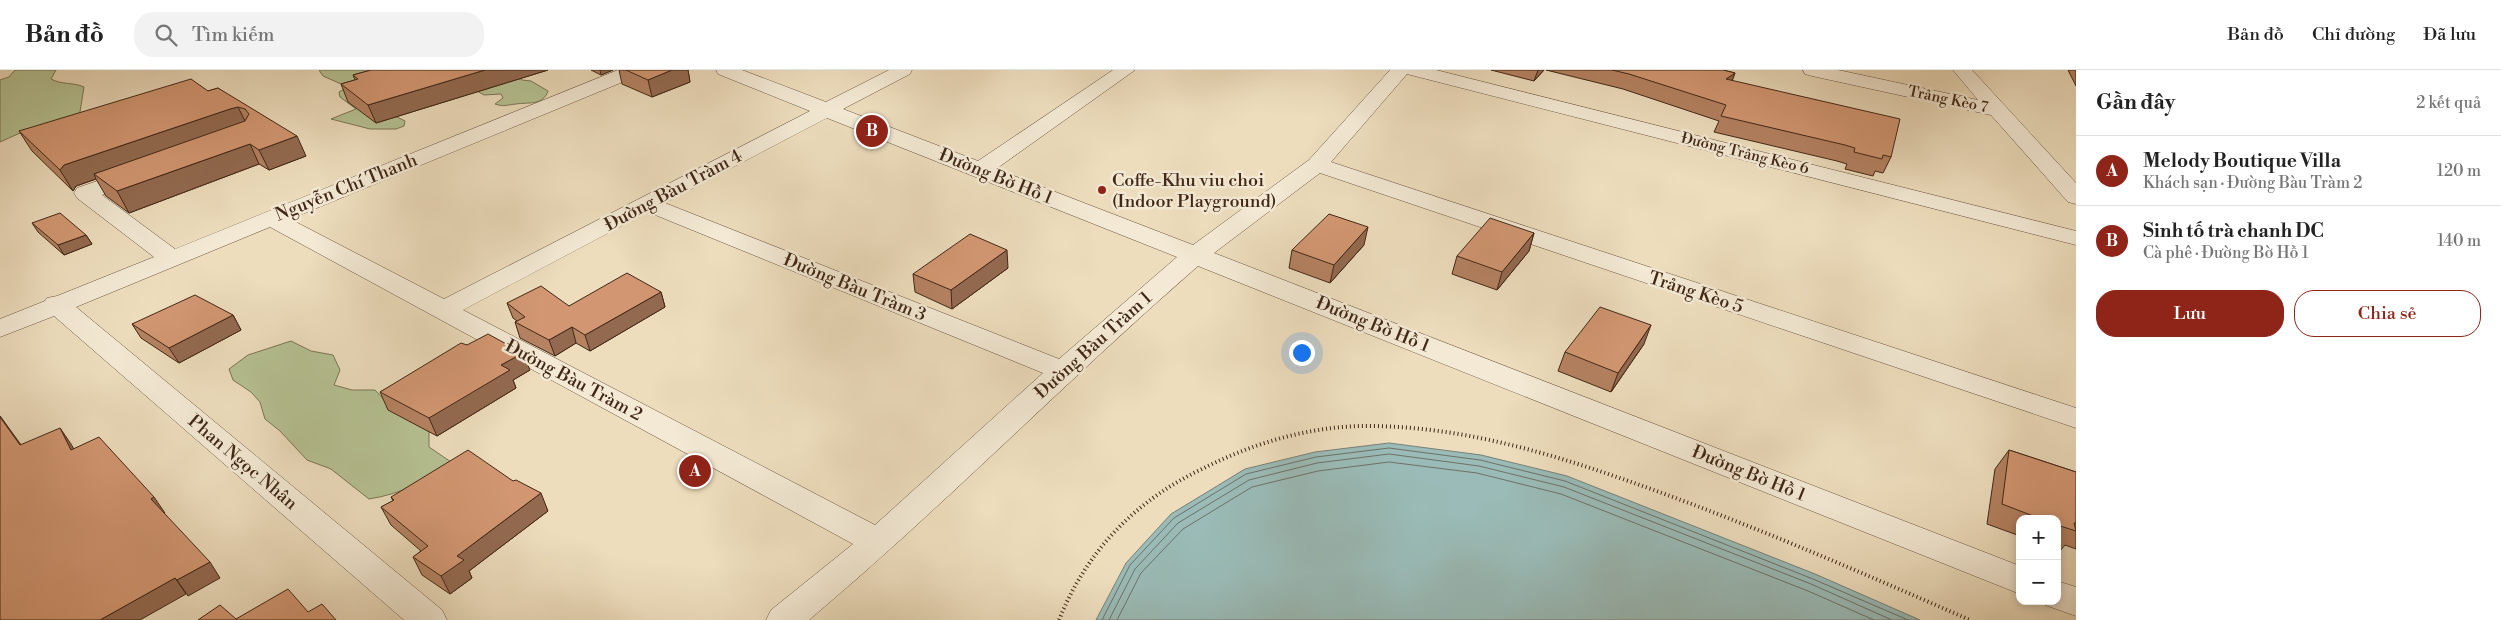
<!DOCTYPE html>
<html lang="vi">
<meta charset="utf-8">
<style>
body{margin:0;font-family:"Libre Bodoni",serif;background:#f2f2f2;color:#222}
.controls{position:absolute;right:15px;bottom:15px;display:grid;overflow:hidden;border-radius:10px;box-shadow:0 2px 8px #0003}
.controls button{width:45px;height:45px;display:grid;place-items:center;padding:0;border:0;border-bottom:1px solid #e0e0e0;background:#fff;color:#222;font:25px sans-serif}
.you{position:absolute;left:1301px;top:282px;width:18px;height:18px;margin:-12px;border:4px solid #fff;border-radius:50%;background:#1a73e8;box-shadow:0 0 0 8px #1a73e833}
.badge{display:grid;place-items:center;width:32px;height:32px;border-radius:50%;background:#8f2418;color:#fff;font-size:16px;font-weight:700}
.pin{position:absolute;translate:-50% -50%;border:2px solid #fff;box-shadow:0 1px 5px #0006}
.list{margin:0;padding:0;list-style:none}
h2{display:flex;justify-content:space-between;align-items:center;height:65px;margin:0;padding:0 20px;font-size:21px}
h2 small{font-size:16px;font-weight:400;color:#767676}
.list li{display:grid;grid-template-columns:32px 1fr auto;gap:15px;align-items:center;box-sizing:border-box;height:70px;padding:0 20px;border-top:1px solid #e0e0e0}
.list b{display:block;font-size:19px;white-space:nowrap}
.list p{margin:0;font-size:16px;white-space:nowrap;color:#767676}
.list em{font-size:16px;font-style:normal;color:#767676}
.actions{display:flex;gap:10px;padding:15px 20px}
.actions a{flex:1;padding:11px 0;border:1px solid #8f2418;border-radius:20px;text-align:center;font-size:18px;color:#8f2418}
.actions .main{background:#8f2418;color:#fff}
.icon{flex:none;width:28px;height:28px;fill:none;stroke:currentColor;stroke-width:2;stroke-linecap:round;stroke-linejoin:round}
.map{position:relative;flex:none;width:2076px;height:550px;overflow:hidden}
header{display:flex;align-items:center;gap:30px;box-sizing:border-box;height:70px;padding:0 25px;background:#fff;border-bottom:1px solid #e0e0e0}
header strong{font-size:24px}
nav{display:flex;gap:28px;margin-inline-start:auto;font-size:18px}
.search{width:350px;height:45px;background:#f2f2f2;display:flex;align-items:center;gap:12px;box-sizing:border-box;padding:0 18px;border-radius:20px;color:#767676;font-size:19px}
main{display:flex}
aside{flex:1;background:#fff}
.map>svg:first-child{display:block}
.green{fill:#b6c293;stroke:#7c7455}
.water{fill:#9abbb7;stroke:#768077}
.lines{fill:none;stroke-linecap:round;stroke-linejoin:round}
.shore{stroke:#6e7167;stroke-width:1}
.minor-casing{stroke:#6c5440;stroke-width:1}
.path{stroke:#412717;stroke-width:4;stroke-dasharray:1 3;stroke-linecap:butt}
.minor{fill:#f3e9d4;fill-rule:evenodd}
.wall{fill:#b58262;stroke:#412717}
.shaded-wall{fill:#936a50;stroke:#412717}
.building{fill:#d29772;stroke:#412717}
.poi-dot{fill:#8f2418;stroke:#f3e9d4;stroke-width:2}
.labels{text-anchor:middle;stroke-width:5;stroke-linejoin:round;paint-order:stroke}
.far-street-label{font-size:15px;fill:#412717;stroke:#f3e9d4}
.street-label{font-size:18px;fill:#412717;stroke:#f3e9d4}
.poi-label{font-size:18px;fill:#412717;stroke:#f3e9d4;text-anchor:start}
</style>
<header>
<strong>Bản đồ</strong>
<div class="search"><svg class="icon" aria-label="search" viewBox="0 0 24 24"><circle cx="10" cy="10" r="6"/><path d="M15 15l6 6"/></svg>Tìm kiếm</div>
<nav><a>Bản đồ</a><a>Chỉ đường</a><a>Đã lưu</a></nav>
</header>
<main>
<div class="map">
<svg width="2076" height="550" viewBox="0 0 2076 550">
<rect width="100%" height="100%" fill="#edddbd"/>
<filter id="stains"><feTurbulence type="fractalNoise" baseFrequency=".004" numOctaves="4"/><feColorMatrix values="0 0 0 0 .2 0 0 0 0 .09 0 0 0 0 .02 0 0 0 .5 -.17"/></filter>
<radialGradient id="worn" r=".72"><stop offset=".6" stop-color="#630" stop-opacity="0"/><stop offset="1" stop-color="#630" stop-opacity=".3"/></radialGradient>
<path class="green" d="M15,0H56L51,9C62,15 73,12 84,17L79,48L29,59L0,72V10L9,7Z
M374,0L395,46L405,51L404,56L396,59H370L331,49L356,39L340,27L339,22L348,17L323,6L319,0Z
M507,0L522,10L531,11L548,21C543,36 528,32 516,34C507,35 503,37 495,34L503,28L501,24L484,25L477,21Z
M291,271L311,281L333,285L340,300L334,315L352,320H375L389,335L429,356V377L454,394C426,411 401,424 369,429L331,399L307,390L280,361L265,349L260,332L251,322L233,310L229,299L248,285Z"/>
<path class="water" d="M1389,373L1481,385L1567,406L1815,504L1920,550H1096L1126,493L1171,444L1245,399L1315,382Z"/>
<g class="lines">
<path class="shore" d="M1102,550L1130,495L1174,448L1246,404L1316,387L1389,378L1480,390L1565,411L1813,509L1908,550
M1109,550L1135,499L1178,453L1249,410L1317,393L1389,384L1479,396L1564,417L1811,514L1892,550
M1117,550L1141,503L1183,459L1252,417L1318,401L1389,392L1477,403L1561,424L1808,521L1874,550"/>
<defs>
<path id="minor" d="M618,0H644L642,4L290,149L444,229L810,41L718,4L716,0H742L826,32L889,0H912L910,4L843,39L978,91L1113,0H1135L996,99L1193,175L1309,90L1390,0H1436L2076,161V175L1407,4L1331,92L2076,338V358L1320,103L1214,183L2020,496V524L1198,196C1066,311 943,437 809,550H766L771,540L853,474L270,157L76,237L442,540L447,550H404L54,246L0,267V249L45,231L47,228L57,226L154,187L77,128L74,123L77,118L129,100L137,98L145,100L148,105L145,110L102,125L175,179ZM827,48L1177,187L1059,289L665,133ZM648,142L1043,303L875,455L463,240Z
M1803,0H1838L1978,30L1953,0H1972L2076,113V134L2068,132L1991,45L1812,6L1805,4Z
M2057,511L2076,517V546L2045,535L2043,531H2057Z"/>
</defs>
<use href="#minor" class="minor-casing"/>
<path class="path" d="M1059,550C1087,480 1136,430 1204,398C1254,373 1310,356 1367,356C1466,356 1559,386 1651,419C1759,458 1865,504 1970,550"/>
<use href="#minor" class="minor"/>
</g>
<path class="wall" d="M371,0H548L376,53L348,32L341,14L355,10L353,5Z
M591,0H613L601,5Z
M619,0H688L690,12L652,27L622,14Z
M1491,0H1544L1534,11Z
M1546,0H1723L1735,3L1732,11L1891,87L1883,103L1875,101L1873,106L1845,99L1847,94L1837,91L1714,62L1719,51L1623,19Z
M2068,0H2076V16Z
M218,18L306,86L269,100L259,94L129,143L106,126L96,109L76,116L73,121L32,81L19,61L208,21Z
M32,153L86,165L92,174L64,185L38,162Z
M1534,163L1529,181L1497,220L1452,204L1457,186Z
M1364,175L1330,213L1289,198L1292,180Z
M1008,198L952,239L915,222L913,204Z
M661,222L665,237L590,281L576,273L555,286L520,268L515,252L517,251L513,248L507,233L569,236Z
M233,245L241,260L179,293L141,268L132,254Z
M1644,274L1611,322L1558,301L1565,282Z
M467,275L530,300L513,310L516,318L437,366L388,340L380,322Z
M2009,380L2076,402V479L2065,475L2060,481L2057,480V449H2020V466L1987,454L1995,399Z
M391,427L548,441L469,501L472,508L450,524L422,505L413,487L421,481L391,455L381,437L393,431Z"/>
<path class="shaded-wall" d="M485,0H548L376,53L368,35Z
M600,0H613L601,5Z
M672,0H688L690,12L652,27L648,10Z
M1538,0H1544L1534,11Z
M1735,3L1729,19L1726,9Z
M238,37L248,57L94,104L96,109L76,116L73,121L60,100L64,95L230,39Z
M297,66L306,86L269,100L259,80Z
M250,74L259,94L129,143L117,121Z
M1368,157L1364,175L1330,213L1334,195Z
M1534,163L1529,181L1497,220L1502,202Z
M86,165L92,174L64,185L58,175Z
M1007,180L1008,198L952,239L951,220Z
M661,222L665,237L590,281L585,265Z
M233,245L241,260L179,293L169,278Z
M1651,255L1644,274L1611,322L1618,303Z
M572,257L576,273L555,286L549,270Z
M523,283L530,300L513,310L516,318L437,366L429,348L501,295Z
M0,346L3,350L32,390L20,375Z
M60,358L71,374L83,395L71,380Z
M541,423L548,441L469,501L472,508L450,524L441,506L457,486Z
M154,427L165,443L162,445L151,429Z
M210,492L220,508L188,526L177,510Z
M175,508L186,524L140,550H100Z"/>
<path class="building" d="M371,0H485L368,35L341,14L358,9L353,5Z
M626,0H672L648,10Z
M1612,0H1723L1735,3L1726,9L1900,49L1891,87L1883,85L1882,89L1854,82L1855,78L1845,75L1721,46L1726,35L1629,4Z
M191,9L208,21L218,18L297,66L259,80L250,74L117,121L94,104L245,51L249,44L245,39L238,37L230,39L64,95L60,100L19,61Z
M60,143L86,165L58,175L32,153Z
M1329,144L1368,157L1334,195L1292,180Z
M1490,148L1534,163L1502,202L1457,186Z
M970,164L1007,180L951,220L913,204Z
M627,203L661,222L585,265L572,257L549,270L515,252L525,247L507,233L541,216L569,236Z
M195,225L233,245L169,278L132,254Z
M1600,237L1651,255L1618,303L1565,282Z
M488,264L523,283L501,295L510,300L429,348L380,322L461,273L467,275Z
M0,347L20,375L60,358L71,380L99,367L154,427L151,429L210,492L177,510L175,508L100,550H0Z
M468,380L513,411L516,410L541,423L457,486L464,490L441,506L413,487L428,476L381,437L394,430L391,427Z
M2009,380L2076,402V453H2074L2076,461L2057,455V449H2041L2002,434Z
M288,519L308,542L322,534L336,550H198L220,535L236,549Z"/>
<circle class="poi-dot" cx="1102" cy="120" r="5"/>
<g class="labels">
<g class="far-street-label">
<text transform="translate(1948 29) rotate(12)" y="5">Trảng Kèo 7</text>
<text transform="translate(1745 83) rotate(14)" y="5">Đường Trảng Kèo 6</text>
</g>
<g class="street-label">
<text transform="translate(996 106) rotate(22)" y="6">Đường Bờ Hồ 1</text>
<text transform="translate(346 117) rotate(-22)" y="6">Nguyễn Chí Thanh</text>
<text transform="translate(673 120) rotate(-28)" y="6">Đường Bàu Tràm 4</text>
<text transform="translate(855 217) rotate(22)" y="6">Đường Bàu Tràm 3</text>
<text transform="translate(1696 222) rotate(18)" y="6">Trảng Kèo 5</text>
<text transform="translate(1373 254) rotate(22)" y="6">Đường Bờ Hồ 1</text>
<text transform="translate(1093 275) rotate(-42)" y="6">Đường Bàu Tràm 1</text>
<text transform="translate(574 310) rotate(28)" y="6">Đường Bàu Tràm 2</text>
<text transform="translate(243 392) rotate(40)" y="6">Phan Ngọc Nhân</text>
<text transform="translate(1749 403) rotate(22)" y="6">Đường Bờ Hồ 1</text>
</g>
<g class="poi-label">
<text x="1112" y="116">Coffe-Khu viu choi<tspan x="1112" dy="21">(Indoor Playground)</tspan></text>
</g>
</g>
<rect width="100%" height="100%" filter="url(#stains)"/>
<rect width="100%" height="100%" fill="url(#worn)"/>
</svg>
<div class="controls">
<button>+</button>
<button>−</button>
</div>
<div class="you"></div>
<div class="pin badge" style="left:695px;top:401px">A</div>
<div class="pin badge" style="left:872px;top:61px">B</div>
</div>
<aside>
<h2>Gần đây<small>2 kết quả</small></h2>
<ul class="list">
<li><span class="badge">A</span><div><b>Melody Boutique Villa</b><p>Khách sạn · Đường Bàu Tràm 2</p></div><em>120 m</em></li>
<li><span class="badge">B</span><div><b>Sinh tố trà chanh DC</b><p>Cà phê · Đường Bờ Hồ 1</p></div><em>140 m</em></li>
</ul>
<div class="actions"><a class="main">Lưu</a><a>Chia sẻ</a></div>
</aside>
</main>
